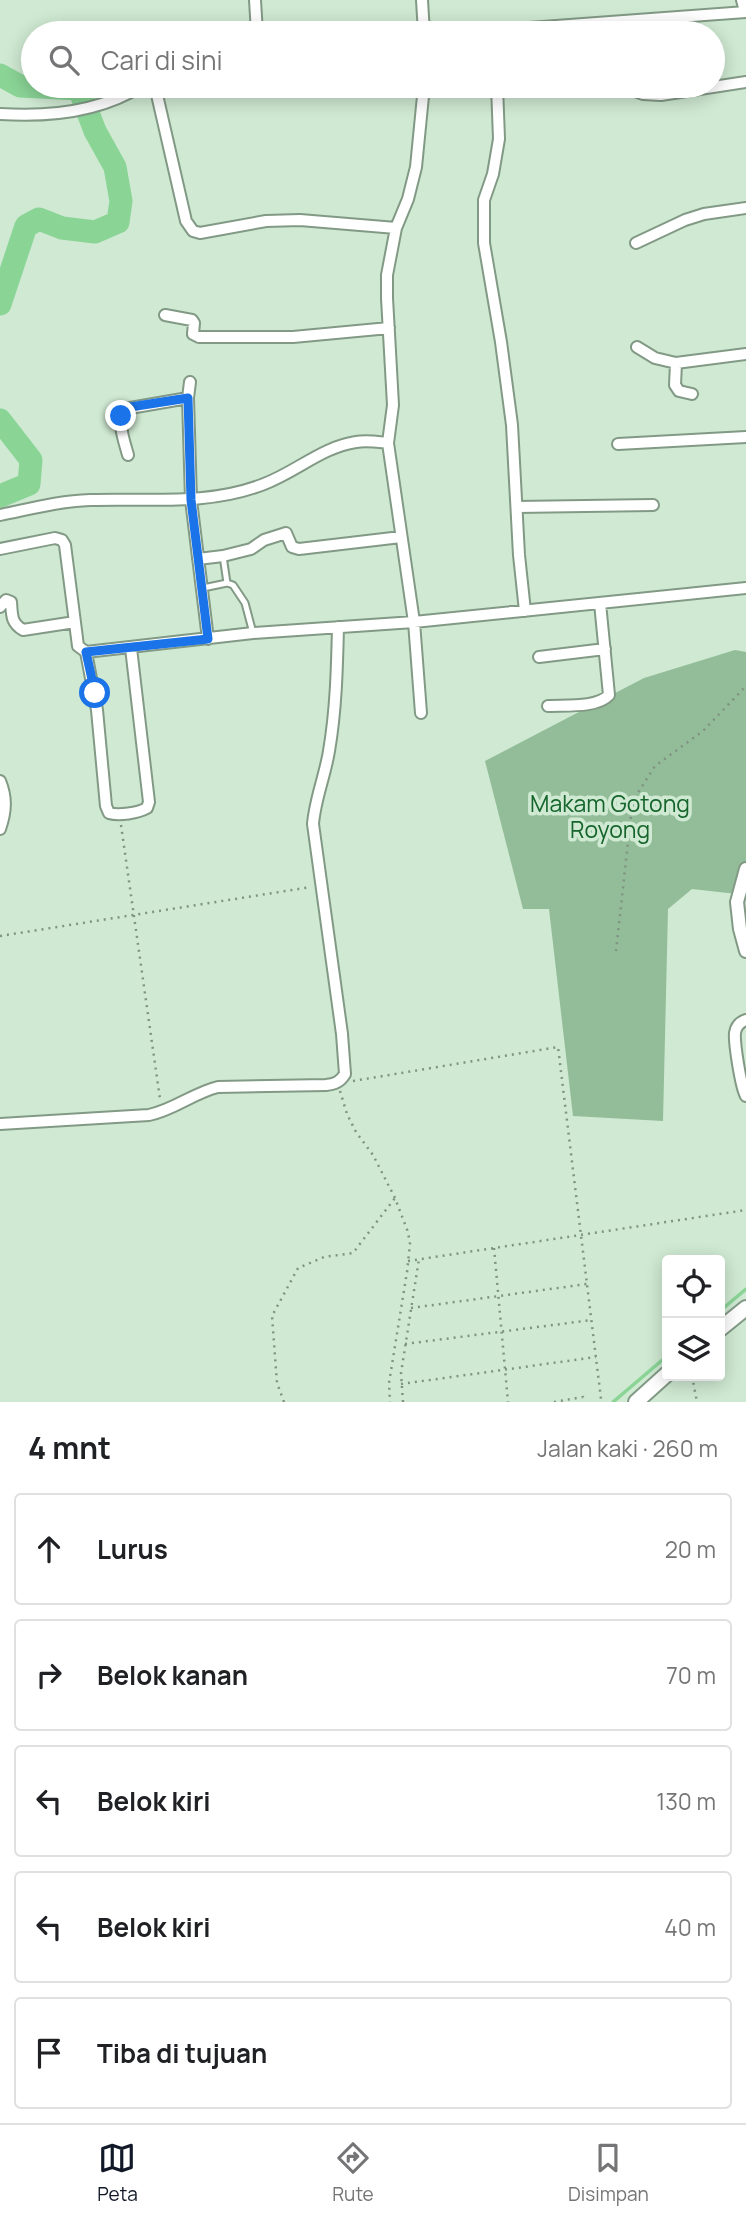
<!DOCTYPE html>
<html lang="id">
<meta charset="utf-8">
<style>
body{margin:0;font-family:Manrope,sans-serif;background:#f6f6f6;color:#202124}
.controls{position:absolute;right:21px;bottom:21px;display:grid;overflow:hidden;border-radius:7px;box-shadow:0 4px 18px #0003}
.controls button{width:63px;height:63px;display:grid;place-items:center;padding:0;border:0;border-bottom:2px solid #e0e0e0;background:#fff;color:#202124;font:35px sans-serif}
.stop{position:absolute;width:21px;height:21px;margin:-16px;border:5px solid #1a73e8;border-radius:50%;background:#fff}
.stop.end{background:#1a73e8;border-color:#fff;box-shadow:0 2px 7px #0008}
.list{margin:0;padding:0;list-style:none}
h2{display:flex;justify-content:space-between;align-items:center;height:91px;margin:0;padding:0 28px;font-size:30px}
h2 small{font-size:23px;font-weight:400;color:#757577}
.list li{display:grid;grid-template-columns:46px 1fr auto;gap:21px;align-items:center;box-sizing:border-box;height:112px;margin:0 14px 14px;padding:0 14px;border:2px solid #e0e0e0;border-radius:7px}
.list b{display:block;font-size:26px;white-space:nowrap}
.list em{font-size:23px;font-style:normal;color:#757577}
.icon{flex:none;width:38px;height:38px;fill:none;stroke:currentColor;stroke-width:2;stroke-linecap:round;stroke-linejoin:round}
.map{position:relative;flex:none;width:746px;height:1402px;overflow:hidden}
.search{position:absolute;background:#fff;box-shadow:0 4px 18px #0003;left:21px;right:21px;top:21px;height:77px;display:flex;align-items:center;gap:18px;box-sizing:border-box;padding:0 24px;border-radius:38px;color:#757577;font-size:26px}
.sheet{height:721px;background:#fff}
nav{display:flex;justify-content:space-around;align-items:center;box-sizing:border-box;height:98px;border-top:2px solid #e0e0e0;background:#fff;font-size:19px;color:#757577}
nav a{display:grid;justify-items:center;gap:4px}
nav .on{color:#111827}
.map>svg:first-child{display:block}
.green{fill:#92bd98}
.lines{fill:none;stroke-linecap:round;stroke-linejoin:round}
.stream{stroke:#8ad496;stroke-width:3.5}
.river{stroke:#8ad496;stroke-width:23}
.service-casing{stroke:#829a85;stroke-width:9}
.minor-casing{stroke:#829a85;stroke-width:14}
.tertiary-casing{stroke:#829a85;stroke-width:16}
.secondary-casing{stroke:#829a85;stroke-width:18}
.path{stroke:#809382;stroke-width:2.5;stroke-dasharray:2 5;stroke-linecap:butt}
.service{stroke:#fff;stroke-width:5}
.minor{stroke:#fff;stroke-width:10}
.tertiary{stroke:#fff;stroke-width:12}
.secondary{stroke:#fff;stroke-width:14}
.route{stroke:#1a73e8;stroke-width:9}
.labels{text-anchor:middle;stroke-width:7;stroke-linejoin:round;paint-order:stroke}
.park-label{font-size:23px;fill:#16652d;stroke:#cfe9d2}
</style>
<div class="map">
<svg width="746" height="1402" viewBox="0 0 746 1402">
<rect width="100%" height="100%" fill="#cfe9d2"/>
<path class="green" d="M735,650L746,652V895L692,889L668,909L663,1121L573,1116L549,909H523L485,761L644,678Z"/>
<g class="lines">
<path class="stream" d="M720,1311L746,1289
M613,1402L667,1356"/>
<path class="river" d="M0,75L20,86L79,89L95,131L115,167L121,201L118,222L95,232L62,228L39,219L26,226L0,304
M0,420L31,460L29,484L0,496"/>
<defs>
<path id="service" d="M223,556L227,583L233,585L245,603L253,633
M203,588L227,583"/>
<path id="minor" d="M255,0L257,33
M422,0L424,33
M459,33L746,12
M155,86L186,221L193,231L200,233L266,221L300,220L396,228
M323,86L328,91L424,89
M497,86L499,139L493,174L484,200V243L501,342L512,425L519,555L525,611
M622,86L643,94L661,95L746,82
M0,114C47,117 100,112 141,86
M636,243L685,220L704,214L746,208
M165,315L192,320L194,323L193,334L199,337H293L389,328
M637,347L655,358L676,363L746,354
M676,363L675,385L679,391L692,394
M190,382L188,398L191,500L208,639
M618,444L746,437
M128,455C124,440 117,423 124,409L188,398
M517,507L653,505
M0,515C30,509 59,501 90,500C149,498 208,506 264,484C296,472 322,447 356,442C367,440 378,442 388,443
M0,549L55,538L62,540L65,545L78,646L86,652L97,710L106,806L109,813C119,816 138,813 147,808L149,802L131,648
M198,559L223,556L251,549L264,540L286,533L292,547L299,549L401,537
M0,607L6,600L11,602C12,615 11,623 23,630L75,622
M86,652L253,633L414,622L746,588
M539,657L605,649
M548,706C566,705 597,708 609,695L600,603
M421,713L414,622L388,443L393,405L387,298V275L396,228L408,199L416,167L424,86
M0,781C7,798 6,812 0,829
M746,1020C740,1022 736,1026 735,1033C734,1043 741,1088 746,1096
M0,1124L149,1115C174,1110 193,1093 218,1087L326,1085C335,1084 340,1082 345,1074L342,1034L313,824C315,799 325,776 329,751C336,710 337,669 338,627"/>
<path id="tertiary" d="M743,0L746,11
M746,869L737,902L740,929L746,951"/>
<path id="secondary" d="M720,1329L746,1308
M636,1402L667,1374"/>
</defs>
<use href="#service" class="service-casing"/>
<use href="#minor" class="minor-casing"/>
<use href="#tertiary" class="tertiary-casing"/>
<use href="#secondary" class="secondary-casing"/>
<path class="path" d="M121,825L160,1099
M0,936L311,887
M616,951L631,815L639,791L655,766L703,731L746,686
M353,1081L558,1047L601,1399L598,1402
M340,1091L347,1114L356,1132L373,1155L395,1198L408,1232L410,1244L407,1272L389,1383L390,1402
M494,1248L508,1402
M408,1261L746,1210
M411,1308L587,1284
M405,1344L592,1320
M692,1376L697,1402
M401,1384L596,1357
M284,1402L277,1383L272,1316L298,1268L324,1257L353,1253L395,1198
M403,1402L401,1373L419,1259
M554,1402L583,1397L585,1402"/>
<use href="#service" class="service"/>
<use href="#minor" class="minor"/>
<use href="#tertiary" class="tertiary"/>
<use href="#secondary" class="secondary"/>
</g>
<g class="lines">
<path class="route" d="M95,693L86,652L208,639L191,500L188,398L130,407L124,409L121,416"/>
</g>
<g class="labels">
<g class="park-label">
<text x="610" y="812">Makam Gotong<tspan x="610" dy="26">Royong</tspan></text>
</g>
</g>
</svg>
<div class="controls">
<button><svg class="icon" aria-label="locate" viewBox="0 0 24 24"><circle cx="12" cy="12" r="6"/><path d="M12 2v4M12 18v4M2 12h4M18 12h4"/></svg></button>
<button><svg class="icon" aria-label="layers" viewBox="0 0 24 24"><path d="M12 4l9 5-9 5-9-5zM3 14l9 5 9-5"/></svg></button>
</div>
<div class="stop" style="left:95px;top:693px"></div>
<div class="stop end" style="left:121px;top:416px"></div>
<div class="search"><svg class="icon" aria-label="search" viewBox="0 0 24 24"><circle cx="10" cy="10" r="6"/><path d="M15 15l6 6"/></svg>Cari di sini</div>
</div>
<section class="sheet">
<h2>4 mnt<small>Jalan kaki · 260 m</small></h2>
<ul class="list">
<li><svg class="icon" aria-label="ahead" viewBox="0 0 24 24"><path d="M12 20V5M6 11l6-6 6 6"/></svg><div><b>Lurus</b></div><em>20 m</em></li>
<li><svg class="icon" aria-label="right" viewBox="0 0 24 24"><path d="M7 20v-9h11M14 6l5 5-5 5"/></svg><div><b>Belok kanan</b></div><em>70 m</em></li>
<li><svg class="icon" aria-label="left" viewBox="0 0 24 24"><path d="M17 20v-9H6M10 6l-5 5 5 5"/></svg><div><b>Belok kiri</b></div><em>130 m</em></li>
<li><svg class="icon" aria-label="left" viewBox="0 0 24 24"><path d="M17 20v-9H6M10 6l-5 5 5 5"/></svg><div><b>Belok kiri</b></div><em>40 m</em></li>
<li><svg class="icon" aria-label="arrive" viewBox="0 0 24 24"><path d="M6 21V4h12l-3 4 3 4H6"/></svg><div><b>Tiba di tujuan</b></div></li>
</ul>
</section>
<nav>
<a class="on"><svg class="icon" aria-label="map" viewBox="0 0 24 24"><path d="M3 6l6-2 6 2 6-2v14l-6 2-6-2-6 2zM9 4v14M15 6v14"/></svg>Peta</a>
<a><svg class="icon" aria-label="directions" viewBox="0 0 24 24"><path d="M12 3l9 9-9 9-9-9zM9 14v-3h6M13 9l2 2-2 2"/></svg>Rute</a>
<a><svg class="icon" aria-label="saved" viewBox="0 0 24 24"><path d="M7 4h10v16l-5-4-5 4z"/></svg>Disimpan</a>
</nav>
